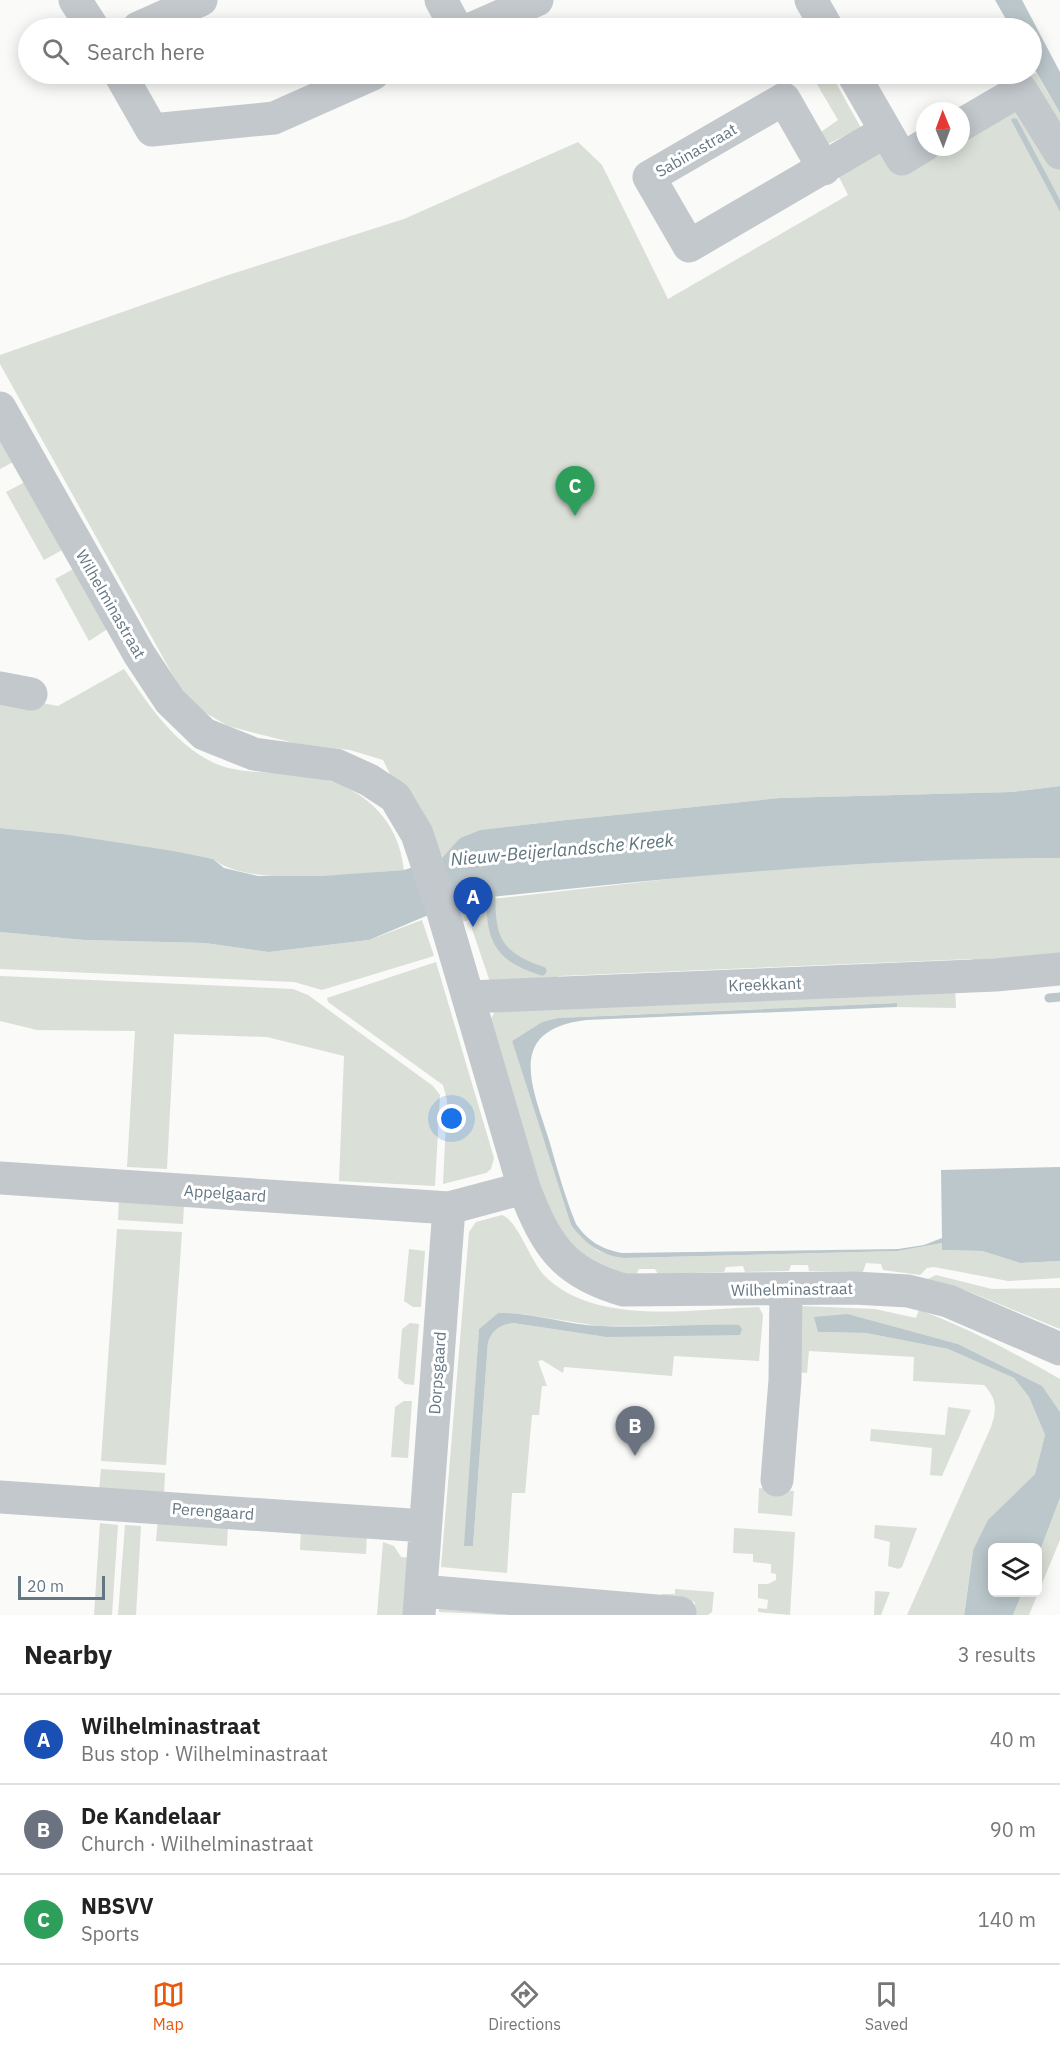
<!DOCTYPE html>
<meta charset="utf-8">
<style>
body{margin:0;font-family:"IBM Plex Sans",sans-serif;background:#f2f2f2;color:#222}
.controls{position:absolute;right:18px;bottom:18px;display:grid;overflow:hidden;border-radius:9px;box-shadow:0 3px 15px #0003}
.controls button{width:54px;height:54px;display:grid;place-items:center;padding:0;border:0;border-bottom:2px solid #e0e0e0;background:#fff;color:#222;font:30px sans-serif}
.compass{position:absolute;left:916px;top:102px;width:54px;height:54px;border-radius:50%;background:#fff;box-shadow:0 3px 15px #0003;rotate:359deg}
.scale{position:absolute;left:18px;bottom:15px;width:87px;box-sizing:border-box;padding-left:6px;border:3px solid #657683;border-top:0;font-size:16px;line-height:21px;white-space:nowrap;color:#657683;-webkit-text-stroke:4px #fff;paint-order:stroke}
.you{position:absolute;left:452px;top:1119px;width:21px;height:21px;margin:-15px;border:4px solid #fff;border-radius:50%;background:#1a73e8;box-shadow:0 0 0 9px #1a73e833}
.badge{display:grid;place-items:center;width:39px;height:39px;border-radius:50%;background:#ea580c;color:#fff;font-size:20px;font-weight:700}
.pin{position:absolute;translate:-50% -50px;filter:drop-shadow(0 2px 3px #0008)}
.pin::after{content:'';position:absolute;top:32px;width:21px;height:18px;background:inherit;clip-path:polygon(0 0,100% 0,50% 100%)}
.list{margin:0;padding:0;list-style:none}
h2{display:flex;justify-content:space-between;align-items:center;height:78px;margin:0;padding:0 24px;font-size:26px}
h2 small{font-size:20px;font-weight:400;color:#767676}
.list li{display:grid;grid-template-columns:39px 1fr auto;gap:18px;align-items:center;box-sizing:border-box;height:90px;padding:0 24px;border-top:2px solid #e0e0e0}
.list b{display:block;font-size:22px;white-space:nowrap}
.list p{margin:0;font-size:20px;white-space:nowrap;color:#767676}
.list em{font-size:20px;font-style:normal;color:#767676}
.icon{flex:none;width:33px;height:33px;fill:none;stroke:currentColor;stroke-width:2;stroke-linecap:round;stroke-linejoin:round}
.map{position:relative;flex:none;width:1060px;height:1615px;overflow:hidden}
.search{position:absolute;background:#fff;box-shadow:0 3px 15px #0003;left:18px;right:18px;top:18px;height:66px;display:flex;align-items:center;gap:15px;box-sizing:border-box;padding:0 21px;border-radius:33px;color:#767676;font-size:22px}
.sheet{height:348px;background:#fff}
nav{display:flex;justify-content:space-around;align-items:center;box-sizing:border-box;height:84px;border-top:2px solid #e0e0e0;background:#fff;font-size:16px;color:#767676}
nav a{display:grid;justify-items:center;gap:3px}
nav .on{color:#ea580c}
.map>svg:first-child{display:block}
.green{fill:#dadfd7;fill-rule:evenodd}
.water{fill:#bbc7cb}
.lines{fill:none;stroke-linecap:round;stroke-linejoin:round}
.stream{stroke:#bbc7cb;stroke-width:9}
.minor{stroke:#c3c8cc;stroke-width:33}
.labels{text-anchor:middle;stroke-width:6;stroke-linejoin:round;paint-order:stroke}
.street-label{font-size:16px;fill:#657683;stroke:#fff}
.water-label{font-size:18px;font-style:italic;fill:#60757c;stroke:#fff}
</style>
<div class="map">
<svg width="1060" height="1615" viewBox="0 0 1060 1615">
<rect width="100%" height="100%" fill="#fafaf8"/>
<path class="green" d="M1036,73L1060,113V140L1025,78Z
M811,74H831L861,128L824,146L818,134L838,120Z
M1018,106L1060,166V200L1011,120L1060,212V786L1012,792L780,798L557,821L480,830L460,838L443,858L420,807L390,774L383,760L350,750L294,743L228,726L199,709L180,688L0,364V355L225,276L404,219L578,142L602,165L668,299L848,195L834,167L881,152L889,169L934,147H961V134Z
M0,435L15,461L0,469Z
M25,482L64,549L44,560L6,492Z
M75,568L109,628L89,641L55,579Z
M124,669C149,705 173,743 214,763C241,775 271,771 299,774C354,781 398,812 404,870C356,873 252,889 213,859L63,834L0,828V695L58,706Z
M964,858H1060V957L979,966L971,959L559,976L550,984L490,982L469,920L462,922L457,903L739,871Z
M422,920L434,956L322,990L294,982L0,969V932L84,940L205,943L269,952L369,940Z
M436,962L494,1158L491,1169L486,1173L443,1184L447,1100L443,1085L328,1002L327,998Z
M0,976L293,989L308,995L433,1086L440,1095L435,1186L339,1181L344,1056L267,1037L174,1034L167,1169L127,1167L135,1031L37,1030L0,1021Z
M955,985L956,1008L897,1007L896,1003L558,1018L542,1022L512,1041L571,1225L598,1251L624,1258L898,1251L942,1243L943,1250L982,1251L1020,1263L1060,1261V1278L1008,1281L934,1267L927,1268L920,1275L883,1270L881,1264L866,1263L863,1272L809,1271L808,1265H791L789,1271L745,1272L743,1266L726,1267L724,1272L658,1274L655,1269H639L636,1275L620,1274L574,1253L546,1205L490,1021L495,1011Z
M119,1198L184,1204L183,1224L118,1220Z
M502,1215C517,1220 530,1259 543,1274C592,1327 693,1309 759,1307L763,1315L759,1361L674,1356L672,1376L564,1367L563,1373L542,1360L538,1361L547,1386H542L539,1415H532L525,1493H512L507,1573L441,1567L469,1232L476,1222ZM498,1313L523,1314L598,1326L739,1325L606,1337L513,1323C499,1325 493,1330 488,1342L473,1546H465L479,1329Z
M117,1229L182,1232L166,1465L101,1461Z
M409,1249L425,1251L421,1307H413L404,1301Z
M936,1275L992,1289L1060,1288V1329L970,1292L926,1280Z
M802,1306L875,1309L916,1318L919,1310C969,1328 1014,1353 1060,1379V1412L1041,1386L958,1344L848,1314L818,1332L866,1333L948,1349L1014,1378L1029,1397L1045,1435L1035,1474L989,1520L973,1550L964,1615H907L991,1427C997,1409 997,1399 984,1385L913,1381L914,1357L809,1351L807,1373L797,1372Z
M410,1323L419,1324L414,1385L405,1384L398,1378L402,1329Z
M404,1401H412L408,1458L391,1457L395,1407Z
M948,1407L971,1410L942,1476L930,1475L932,1448L870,1441L871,1429L945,1435Z
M101,1469L165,1473L164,1495L99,1491Z
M759,1488L794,1491L792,1516L758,1513Z
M1060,1498V1540L1029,1615H1013L1022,1593L1038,1592V1556Z
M158,1518L228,1523L227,1546L156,1541Z
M100,1523L118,1525L112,1615H94Z
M125,1525L141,1526L136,1615H118Z
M875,1525L917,1528L902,1567L898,1569L888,1566L890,1542L874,1538Z
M301,1528L367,1533L366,1554L300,1550Z
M734,1528L795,1532L790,1615L758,1612V1608L767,1609L768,1600L758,1598V1584H768L776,1580V1574L771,1573V1564L753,1562V1554L733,1553Z
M383,1542L394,1546L401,1557L409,1558L406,1615H377Z
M675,1589L714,1592L712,1612L708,1615H693L695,1602L661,1599L662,1594H675Z
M875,1591L890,1592L881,1615H874Z
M439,1609L509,1615L439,1612Z"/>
<path class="water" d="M995,0H1022L1060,72V113L1032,65V28H1011Z
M1013,118L1017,119L1060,200V212L1011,120Z
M1060,786V858C869,858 681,877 491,897L457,903L369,940L269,952L205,943L84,940L0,932V828L63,834L173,851L213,859L224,868L258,876H323L404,870L442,858L460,838L480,830L557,821L780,798L1012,792Z
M897,1003V1007L586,1020C505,1030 532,1086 549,1140C557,1168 565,1197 576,1224C588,1241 601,1249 622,1253L898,1249L924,1245L942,1238L941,1170L1060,1167V1261L1020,1263L982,1251L942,1250V1243L898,1251L624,1258C600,1255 586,1244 571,1225L512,1041L542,1022L558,1018Z
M498,1313C533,1312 565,1325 600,1326C646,1328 693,1324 739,1325L742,1329L740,1335L606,1337L513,1323C499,1325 493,1330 488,1342L473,1546H464L479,1329Z
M848,1314L958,1344L1042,1386L1060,1412V1498L1038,1556V1548H992V1592L1022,1593L1013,1615H964L965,1609L973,1550L988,1520L1035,1474L1045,1435L1029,1397L1014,1378L948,1349L866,1333L818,1332L814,1317Z"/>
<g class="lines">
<path class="stream" d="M491,886C490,934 493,956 542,971
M1049,998L1060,997"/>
<path class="minor" d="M75,0L93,28
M441,0L456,28
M811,0L827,28
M138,28L201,0
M473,28L537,0
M120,74L152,130L274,118L373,74
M853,74L902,159L925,145
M961,125L1021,90L1060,153
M824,169L784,99L649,177L689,246L886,131
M0,408L139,654L170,701L204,734L254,754L336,765L369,780L395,797L417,834L443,912L524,1188C546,1245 563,1273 624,1290L854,1288L908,1291L948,1301L1060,1349
M0,688L31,694
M469,997L996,975L1060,969
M0,1178L449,1208
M777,1480L785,1380L786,1289
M0,1497L425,1526
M421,1591L680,1613L679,1615
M419,1615L449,1208L524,1188"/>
</g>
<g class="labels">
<g class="street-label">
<text transform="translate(696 150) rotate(-30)" y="6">Sabinastraat</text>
<text transform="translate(111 604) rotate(60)" y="6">Wilhelminastraat</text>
<text transform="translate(765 984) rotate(-2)" y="6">Kreekkant</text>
<text transform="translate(225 1193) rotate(4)" y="6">Appelgaard</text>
<text transform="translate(792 1289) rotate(-1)" y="6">Wilhelminastraat</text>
<text transform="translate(437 1373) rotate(-86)" y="6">Dorpsgaard</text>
<text transform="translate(213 1511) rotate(4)" y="6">Perengaard</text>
</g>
<g class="water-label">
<text transform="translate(562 850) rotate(-5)" y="6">Nieuw-Beijerlandsche Kreek</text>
</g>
</g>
</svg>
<div class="controls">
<button><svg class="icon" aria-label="layers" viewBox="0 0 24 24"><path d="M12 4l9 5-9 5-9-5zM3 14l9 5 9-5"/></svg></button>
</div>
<svg class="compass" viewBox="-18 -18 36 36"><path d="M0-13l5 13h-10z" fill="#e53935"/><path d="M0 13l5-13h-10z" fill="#767676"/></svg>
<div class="scale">20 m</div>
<div class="you"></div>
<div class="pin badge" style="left:473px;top:927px;background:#1a4fb4">A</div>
<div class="pin badge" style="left:635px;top:1456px;background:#6b7280">B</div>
<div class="pin badge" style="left:575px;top:516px;background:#2e9e5b">C</div>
<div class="search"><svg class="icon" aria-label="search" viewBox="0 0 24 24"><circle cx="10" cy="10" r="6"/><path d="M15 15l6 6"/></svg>Search here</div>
</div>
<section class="sheet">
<h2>Nearby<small>3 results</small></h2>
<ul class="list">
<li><span class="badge" style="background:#1a4fb4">A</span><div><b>Wilhelminastraat</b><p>Bus stop · Wilhelminastraat</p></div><em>40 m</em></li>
<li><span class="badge" style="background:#6b7280">B</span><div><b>De Kandelaar</b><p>Church · Wilhelminastraat</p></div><em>90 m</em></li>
<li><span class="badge" style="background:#2e9e5b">C</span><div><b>NBSVV</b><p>Sports</p></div><em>140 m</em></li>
</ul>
</section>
<nav>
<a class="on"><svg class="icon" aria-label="map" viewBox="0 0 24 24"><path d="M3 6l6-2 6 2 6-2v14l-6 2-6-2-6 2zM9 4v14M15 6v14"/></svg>Map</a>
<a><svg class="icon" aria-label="directions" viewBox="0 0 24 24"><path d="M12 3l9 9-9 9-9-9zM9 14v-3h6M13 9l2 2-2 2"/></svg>Directions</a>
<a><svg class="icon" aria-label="saved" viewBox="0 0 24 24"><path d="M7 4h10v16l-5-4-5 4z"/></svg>Saved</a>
</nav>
